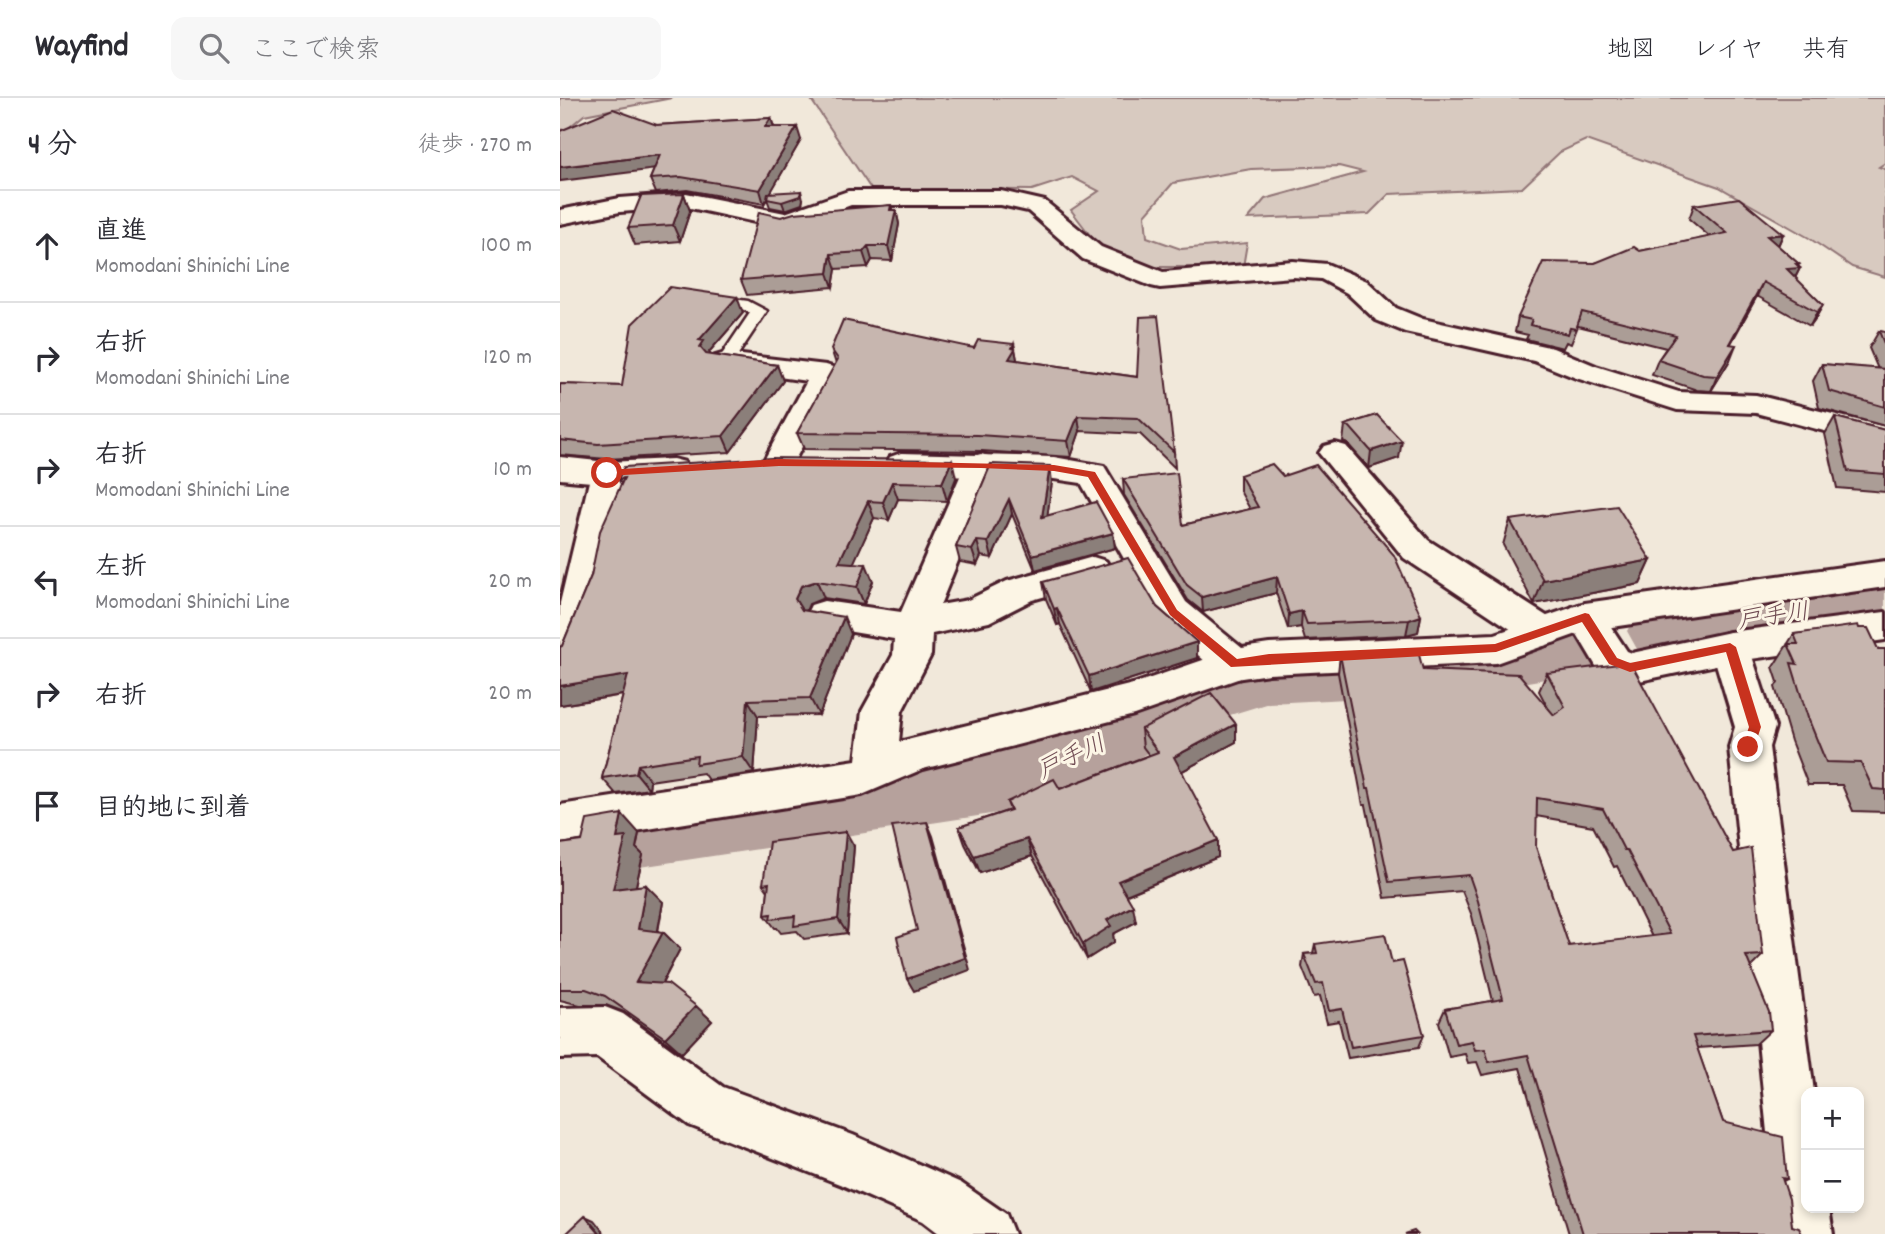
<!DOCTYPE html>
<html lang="ja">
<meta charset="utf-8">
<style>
body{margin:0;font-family:Dekko,"Klee One",sans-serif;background:#f7f7f7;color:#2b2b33}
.controls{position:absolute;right:21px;bottom:21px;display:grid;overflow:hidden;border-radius:14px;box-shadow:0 4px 10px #0003}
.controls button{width:63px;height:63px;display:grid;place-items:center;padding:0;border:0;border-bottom:2px solid #e1e1e2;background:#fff;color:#2b2b33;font:35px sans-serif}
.stop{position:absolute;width:21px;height:21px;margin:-16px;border:5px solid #c8321e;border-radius:50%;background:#fff}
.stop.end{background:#c8321e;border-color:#fff;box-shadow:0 2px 7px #0008}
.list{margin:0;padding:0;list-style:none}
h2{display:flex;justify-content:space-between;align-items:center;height:91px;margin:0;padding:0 28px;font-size:30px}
h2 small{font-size:23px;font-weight:400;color:#7c7c81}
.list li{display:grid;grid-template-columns:46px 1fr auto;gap:21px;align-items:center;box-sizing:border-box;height:112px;padding:0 28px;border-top:2px solid #e1e1e2}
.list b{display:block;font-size:26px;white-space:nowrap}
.list p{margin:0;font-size:23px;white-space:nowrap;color:#7c7c81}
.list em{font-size:23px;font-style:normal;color:#7c7c81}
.icon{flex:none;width:38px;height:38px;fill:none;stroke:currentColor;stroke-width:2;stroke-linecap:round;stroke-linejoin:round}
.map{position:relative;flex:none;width:1325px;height:1136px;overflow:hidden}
header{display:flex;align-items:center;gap:42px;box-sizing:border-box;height:98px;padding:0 35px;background:#fff;border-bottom:2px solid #e1e1e2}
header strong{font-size:33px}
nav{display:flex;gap:38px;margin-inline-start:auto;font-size:24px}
.search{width:490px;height:63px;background:#f7f7f7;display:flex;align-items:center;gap:18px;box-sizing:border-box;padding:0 24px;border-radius:14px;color:#7c7c81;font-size:26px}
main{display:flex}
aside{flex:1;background:#fff}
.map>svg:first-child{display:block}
.green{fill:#d8cac0;stroke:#917476;stroke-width:2}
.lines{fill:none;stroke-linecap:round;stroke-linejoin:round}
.river{fill:#b6a19c;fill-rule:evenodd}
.service-casing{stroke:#4a1f2b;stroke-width:5}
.minor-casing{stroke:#4a1f2b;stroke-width:6}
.secondary-casing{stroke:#4a1f2b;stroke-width:6}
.service{fill:#fcf5e5;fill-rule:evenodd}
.minor{fill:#fcf5e5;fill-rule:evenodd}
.secondary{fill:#fcf5e5;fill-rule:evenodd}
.wall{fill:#ab9d96;stroke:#4a1f2b;stroke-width:2;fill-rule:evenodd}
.shaded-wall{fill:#8b7f7a;stroke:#4a1f2b;stroke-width:2}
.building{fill:#c7b6af;stroke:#4a1f2b;stroke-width:2;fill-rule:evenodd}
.route{fill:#c8321e}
.labels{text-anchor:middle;stroke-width:6;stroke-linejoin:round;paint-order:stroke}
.water-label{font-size:24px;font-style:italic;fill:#704c53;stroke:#fcf5e5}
</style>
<header>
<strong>Wayfind</strong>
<div class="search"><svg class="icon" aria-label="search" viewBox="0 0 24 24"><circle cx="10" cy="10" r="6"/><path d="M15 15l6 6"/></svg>ここで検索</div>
<nav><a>地図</a><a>レイヤ</a><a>共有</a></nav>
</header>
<main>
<aside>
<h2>4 分<small>徒歩 · 270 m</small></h2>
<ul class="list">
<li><svg class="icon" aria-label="ahead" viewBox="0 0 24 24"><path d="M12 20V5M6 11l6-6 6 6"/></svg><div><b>直進</b><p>Momodani Shinichi Line</p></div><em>100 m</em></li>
<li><svg class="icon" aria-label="right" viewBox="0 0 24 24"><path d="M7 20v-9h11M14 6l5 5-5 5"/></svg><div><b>右折</b><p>Momodani Shinichi Line</p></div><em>120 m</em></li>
<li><svg class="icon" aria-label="right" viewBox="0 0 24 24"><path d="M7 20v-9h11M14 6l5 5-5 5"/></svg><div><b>右折</b><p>Momodani Shinichi Line</p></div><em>10 m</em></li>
<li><svg class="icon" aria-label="left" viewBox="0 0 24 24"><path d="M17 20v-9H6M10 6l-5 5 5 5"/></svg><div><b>左折</b><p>Momodani Shinichi Line</p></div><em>20 m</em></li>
<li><svg class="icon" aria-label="right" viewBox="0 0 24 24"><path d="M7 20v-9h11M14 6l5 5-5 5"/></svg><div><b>右折</b></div><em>20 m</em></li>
<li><svg class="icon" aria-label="arrive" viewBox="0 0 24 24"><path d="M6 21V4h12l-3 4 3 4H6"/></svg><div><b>目的地に到着</b></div></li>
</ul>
</aside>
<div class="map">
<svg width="1325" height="1136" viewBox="0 0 1325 1136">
<rect width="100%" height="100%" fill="#f1e8da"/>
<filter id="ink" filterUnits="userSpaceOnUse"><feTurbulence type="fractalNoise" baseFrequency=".0143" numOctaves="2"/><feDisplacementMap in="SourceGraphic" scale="14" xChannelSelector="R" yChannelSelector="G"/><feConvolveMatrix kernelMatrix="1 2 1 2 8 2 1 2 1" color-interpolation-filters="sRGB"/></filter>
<g filter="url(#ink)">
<path class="green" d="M0,0H112L24,17L0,37Z
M250,0H1325V65L1319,69L1325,71V179L1292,169L1249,140L1159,89L1026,42L1000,54L962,90L829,96L809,116L688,121L705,101L803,74L779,68L691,71L613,85L585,117L587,139L621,151L687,145L683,169H587L539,149L511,112L539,93L512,79L472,92L311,91Z"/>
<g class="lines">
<path class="river" d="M1325,476V524L1101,559L1077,551L1067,533L1077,515L1101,507Z
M1014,524L1038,531L1049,550L1038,569L1014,576L905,595L709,605L634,628L511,699L484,708L0,781V711L472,646L584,587L709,549L905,541Z"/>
<defs>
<path id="service" d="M152,198L188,203L207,213L171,267L165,269L157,264L190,215L180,210L147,205L145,202L147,199Z"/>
<path id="minor" d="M288,93H441L485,103L541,149L603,174L733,163L767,166L807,183L836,210L863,221L993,250L1036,268L1119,294L1196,297L1325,329V349L1196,315L1117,312L1016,280L974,263L845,234L816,222L787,195L761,181L733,179L600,190L591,188L523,161L468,113L441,107H291L227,131L126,109L60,114L0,126V112L60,100L126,95L225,115Z
M165,255L266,267L276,270L281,276L230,371L219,375L208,371L203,364L247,283L155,270L150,264L155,258Z
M775,345L786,348L868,442L996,524L1002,534L996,544L983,548L970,544L844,460L759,355L764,348Z
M421,356L432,359L437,367L380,507L408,502L447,483L533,459L546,463L551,472L546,481L472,502L429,524L372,536L371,557L342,613L339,644L573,586L675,551L689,555L694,566L689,577L574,617L363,671L302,697L0,745V707L296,662L302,613L333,557L334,541L251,527L246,517L251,507L264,503L341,514L405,367L410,359Z
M47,364L59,367L63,375L40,495L13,564L0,569V505L31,375L35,367Z
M1325,463V489L1025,533L1012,529L1006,519L1012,509L1025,505Z
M1170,534L1183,539L1189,549L1215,629L1209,649L1254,994H1246V1110H1269L1273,1136H1217L1169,649L1175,629L1151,549L1157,539Z
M45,909L63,916L163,989L293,1037L401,1085L446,1116L454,1136H380L363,1123L282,1087L129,1027L37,959L0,960V910Z"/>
<path id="secondary" d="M341,355L494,359L544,368L626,504L682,550L709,546L935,536L1025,505L1038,509L1067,553L1072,555L1170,534L1325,514V542L1170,564L1070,585L1039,573L1017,536L936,565L709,576L675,581L661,577L600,524L521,385L494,381L341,377L330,373L325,366L330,359Z
M0,359L47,364L113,361L125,364L129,372L125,380C85,390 40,385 0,381Z"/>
</defs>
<use href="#service" class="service-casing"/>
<use href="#minor" class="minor-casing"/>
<use href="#secondary" class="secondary-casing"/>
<use href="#service" class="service"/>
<use href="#minor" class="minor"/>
<use href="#secondary" class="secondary"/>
</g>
<path class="wall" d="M211,20L214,29L241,42L210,95L243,101L242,106L225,112L210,109L207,101L204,106L127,92L96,95L90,81L94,72L97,27Z
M124,96L130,113L120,143L75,147L68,130Z
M331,107L332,112H336L339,126L332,163L312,162L308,169L276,171L273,189L187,197L181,182L221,119Z
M1134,107L1223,136L1218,148L1239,166L1238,168L1240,170L1235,180L1263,207L1255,221L1250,228L1197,198L1170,246V262L1151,293L1137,292L1092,277L1098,262L1106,250L1018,228L1011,246L1006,244L1003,250L966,241L968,237L955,234L958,219L1035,165L1080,153L1150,139L1129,121Z
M183,215L149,254L151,257L217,267L223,283L170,354L47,361L0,357V286L62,288Z
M1319,233L1325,234V328L1259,310L1253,283L1262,266L1318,271L1309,250Z
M454,246L457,262L577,279L614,354L615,370L580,336L520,333L511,359L422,353L244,351L237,335L276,266L271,251L414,250Z
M817,317L839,360L809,370L788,346L783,344L785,327Z
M1275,319L1325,332V394L1277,390L1265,336Z
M431,366L492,384L487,418L553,435L555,450L475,472L452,416L432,460L421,458L417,467L400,464L396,449Z
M680,377L723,378L861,518L858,534L846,537L745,542L741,529L728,531L716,495L643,514L628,502L564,397L563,381L623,427L690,411L680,393Z
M396,380L387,403L338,401L329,422L314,420L293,465L313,483L304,506L264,500L249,506L246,513L291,536L259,617L198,618L194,675L148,682L143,675L90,683L89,691L56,696L42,680L63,597L0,607V549L2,548L31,478L61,386L58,381Z
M950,422L1091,462L1080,486L974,506L943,447Z
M483,484L597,509L637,544V560L531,594L500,526L497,527L486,501Z
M1299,530L1318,551H1325V714L1293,713L1282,687H1248L1231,643L1215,589L1218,584L1213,569L1234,536Z
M780,557L863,572L988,610L979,593L987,575L1203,857L1191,869L1211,932L1196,946L1137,950L1163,1024L1227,1081L1223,1083L1232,1128L1242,1136H1009L960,970L922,977L917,964L908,965L905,956L889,959L879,924L885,911L933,903L912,818L902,793L825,800L806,707H803L778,575ZM976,718L1033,728L1054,769L1057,768L1092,839L1009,848L976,749Z
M676,626V644L622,673L658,759L567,797L576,824L553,836L554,844L527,861L472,758L420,775L405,746L399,729L450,712L447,704L500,691L589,657L583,649L581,631Z
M79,735L76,750L83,757L76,788L103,804L98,834H103L120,851L102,886L136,908L152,923L122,955L64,914L46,907H20L0,902V746Z
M294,748L287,835L244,841L237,833L221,835L217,830H215L205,817L208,793L203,786Z
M755,846L832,865L864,937L859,949L788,960L779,923L767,925L760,898L754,899L742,869L744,856L753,855Z"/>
<path class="shaded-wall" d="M211,20L215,33L205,29Z
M237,29L241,42L204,106L200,92Z
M100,57L105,70L0,83V69Z
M241,93L243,101L242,106L225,112L222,104Z
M124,96L130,113L120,143L113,127Z
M331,107L334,120L336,112L339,126L332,163L328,148Z
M1223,136L1217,150L1207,138Z
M308,148L312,162L308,169L303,154Z
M271,156L276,171L273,189L268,175Z
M1236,166H1239L1237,170H1240L1233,184L1227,171Z
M1203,184L1197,198L1163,260L1169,246Z
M177,199L183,215L149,254L151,258L147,264L140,249L139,242Z
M1263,207L1255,221L1250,228L1257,214Z
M454,246L455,251L458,267L449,261Z
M1176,247L1170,262L1151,293L1157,278Z
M217,267L223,283L170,354L163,338Z
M518,318L520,333L511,359L508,343Z
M842,343L839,360L809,370L811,353Z
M392,362L396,380L387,403L382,385Z
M490,368L492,384L485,435L482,419Z
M332,384L338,401L329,422L323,404Z
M449,401L452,416L432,460L428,444Z
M308,403L314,420L286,482L279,464Z
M553,435L555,450L475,472L472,457Z
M417,443L421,458L417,467L412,452Z
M1091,462L1080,486L974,506L983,482Z
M306,466L313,483L304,506L297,489Z
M717,479L716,495L643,514L642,499Z
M257,483L264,500L249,506L244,518L235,501L241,488Z
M497,510L500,526L497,527L494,511Z
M742,513L741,529L728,531L729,516Z
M861,518L858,534L846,537L849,522Z
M284,519L291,536L259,617L250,600Z
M637,544V560L531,594L529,578Z
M68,577L80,594L0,607V588Z
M188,602L198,618L194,675L183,659Z
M676,626V644L615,677L614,659Z
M78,667L90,683L89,691L76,675Z
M62,716L79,735L76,750L83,757L71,809L53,791L57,740Z
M367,724L373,738L410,872L354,893L347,881L405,860Z
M286,734L294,748L287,835L278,821Z
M467,741L472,758L420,775L414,758Z
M658,742V759L561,799L558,783Z
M86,787L103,804L95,848L78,831Z
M573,808L576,824L553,836L554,844L527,861L523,846L547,822Z
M103,834L120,851L94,900L76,884Z
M136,908L152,923L122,955L105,940Z
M25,1118L34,1122L45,1136H40Z"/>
<path class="building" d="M53,11L97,27L211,20L205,29H237L200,92L121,79L90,81L100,57L0,69V33Z
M241,93L240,98L222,104L207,101L208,95Z
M124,96L113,127L68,130L81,98Z
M1179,100L1223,136L1207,138L1239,166H1236L1240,170L1227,171L1263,207L1257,214L1203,184L1169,246L1176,247L1157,278L1143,277L1098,262L1116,237L1022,214L1016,231L1010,230L1008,236L970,227L972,222L958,219L983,164L1035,165L1074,149L1080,153L1167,135L1134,107Z
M331,107L330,112H336L328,148H308L303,154L271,156L268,175L181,182L199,114L221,119L234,115Z
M110,189L177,199L139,242L144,243L140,249L146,256L217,267L163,338L38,346L0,342V286L62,288L72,226Z
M598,218L614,354L578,320L518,318L508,343L418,337L237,335L278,261L271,251L283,222L414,250L418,242L454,246L452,250L455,251L449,261L577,279L580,219Z
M1319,233L1325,234V248Z
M1262,266L1325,271V309L1269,293Z
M817,317L842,343L811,353L790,329L785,327Z
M1275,319L1325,332V376L1288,373Z
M211,360L392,362L382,385L332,384L323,404L308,403L279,464L306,466L297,489L257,483L241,488L235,501L242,512L284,519L250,600L188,602L183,659L136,666L137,658L78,667L76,675L42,680L68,577L0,588V549L2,548L31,478L40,433L64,380L58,381L64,369Z
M431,366L490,368L482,419L536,404L553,435L472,457L449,401L428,444L417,443L412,452L396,449Z
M712,366L723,378L756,367L834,457L861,518L849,522L747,526L742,513L729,516L717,479L642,499L627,487L563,381L617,375L623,427L698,409L680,377Z
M1057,408L1091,462L983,482L950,422Z
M568,460L597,509L637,544L529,578L497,510L494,511L483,484Z
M1298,527L1299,530H1308L1318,551H1325V692L1313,691L1301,665L1266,664L1248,620L1231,565L1237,566L1228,546H1238L1234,536Z
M858,553L863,572L959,576L994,617L1005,609L987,575L1067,565L1072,567L1173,754L1191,750L1203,857L1186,858L1209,914L1211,932L1133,938L1163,1024L1223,1039L1227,1081L1222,1080L1229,1101L1232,1128L1239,1130L1242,1136H1023L968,957L929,964L925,951L915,952L912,943L896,946L885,911L943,901L918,803L909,777L829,784L809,690H807L780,557ZM977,700L1043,711L1064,752H1067L1110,836L1009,848L976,749Z
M651,595L676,626L614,659L658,742L558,783L573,808L547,822L551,828L523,846L467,741L414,758L399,729L451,712L447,704L494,681L500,691L598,654L581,631Z
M62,716L57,740L66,739L53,791L86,787L78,831L103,834L76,884L108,886L136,908L105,940L45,898L26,891H0V746L22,743L27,722Z
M367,724L405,860L347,881L337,839L357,832L332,728Z
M286,734L278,821L234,828L235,818L210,821L211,816L205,817L209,785L203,786L209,744Z
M825,836L832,865L843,863L864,937L791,949L782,911L769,913L763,885L756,886L744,856L757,855L755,846Z
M25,1118L40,1136H6Z
M854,1133L857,1136H845Z"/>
</g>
<path class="route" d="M219,361L494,367L535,374L617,512L677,561L709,556L935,546L1025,515L1029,516L1057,560L1070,565L1170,545L1176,549L1201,629L1193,653H1184L1182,649L1189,629L1166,554L1070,574L1049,566L1022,524L936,554L671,569L610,517L528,379L494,373L421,370L219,368L47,378L42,375L47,372Z"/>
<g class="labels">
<g class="water-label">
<text transform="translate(1213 517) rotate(-8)" y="8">戸手川</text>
<text transform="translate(511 658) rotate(-25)" y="8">戸手川</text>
</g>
</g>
</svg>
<div class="controls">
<button>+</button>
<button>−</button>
</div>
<div class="stop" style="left:47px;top:375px"></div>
<div class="stop end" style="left:1188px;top:649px"></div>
</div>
</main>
